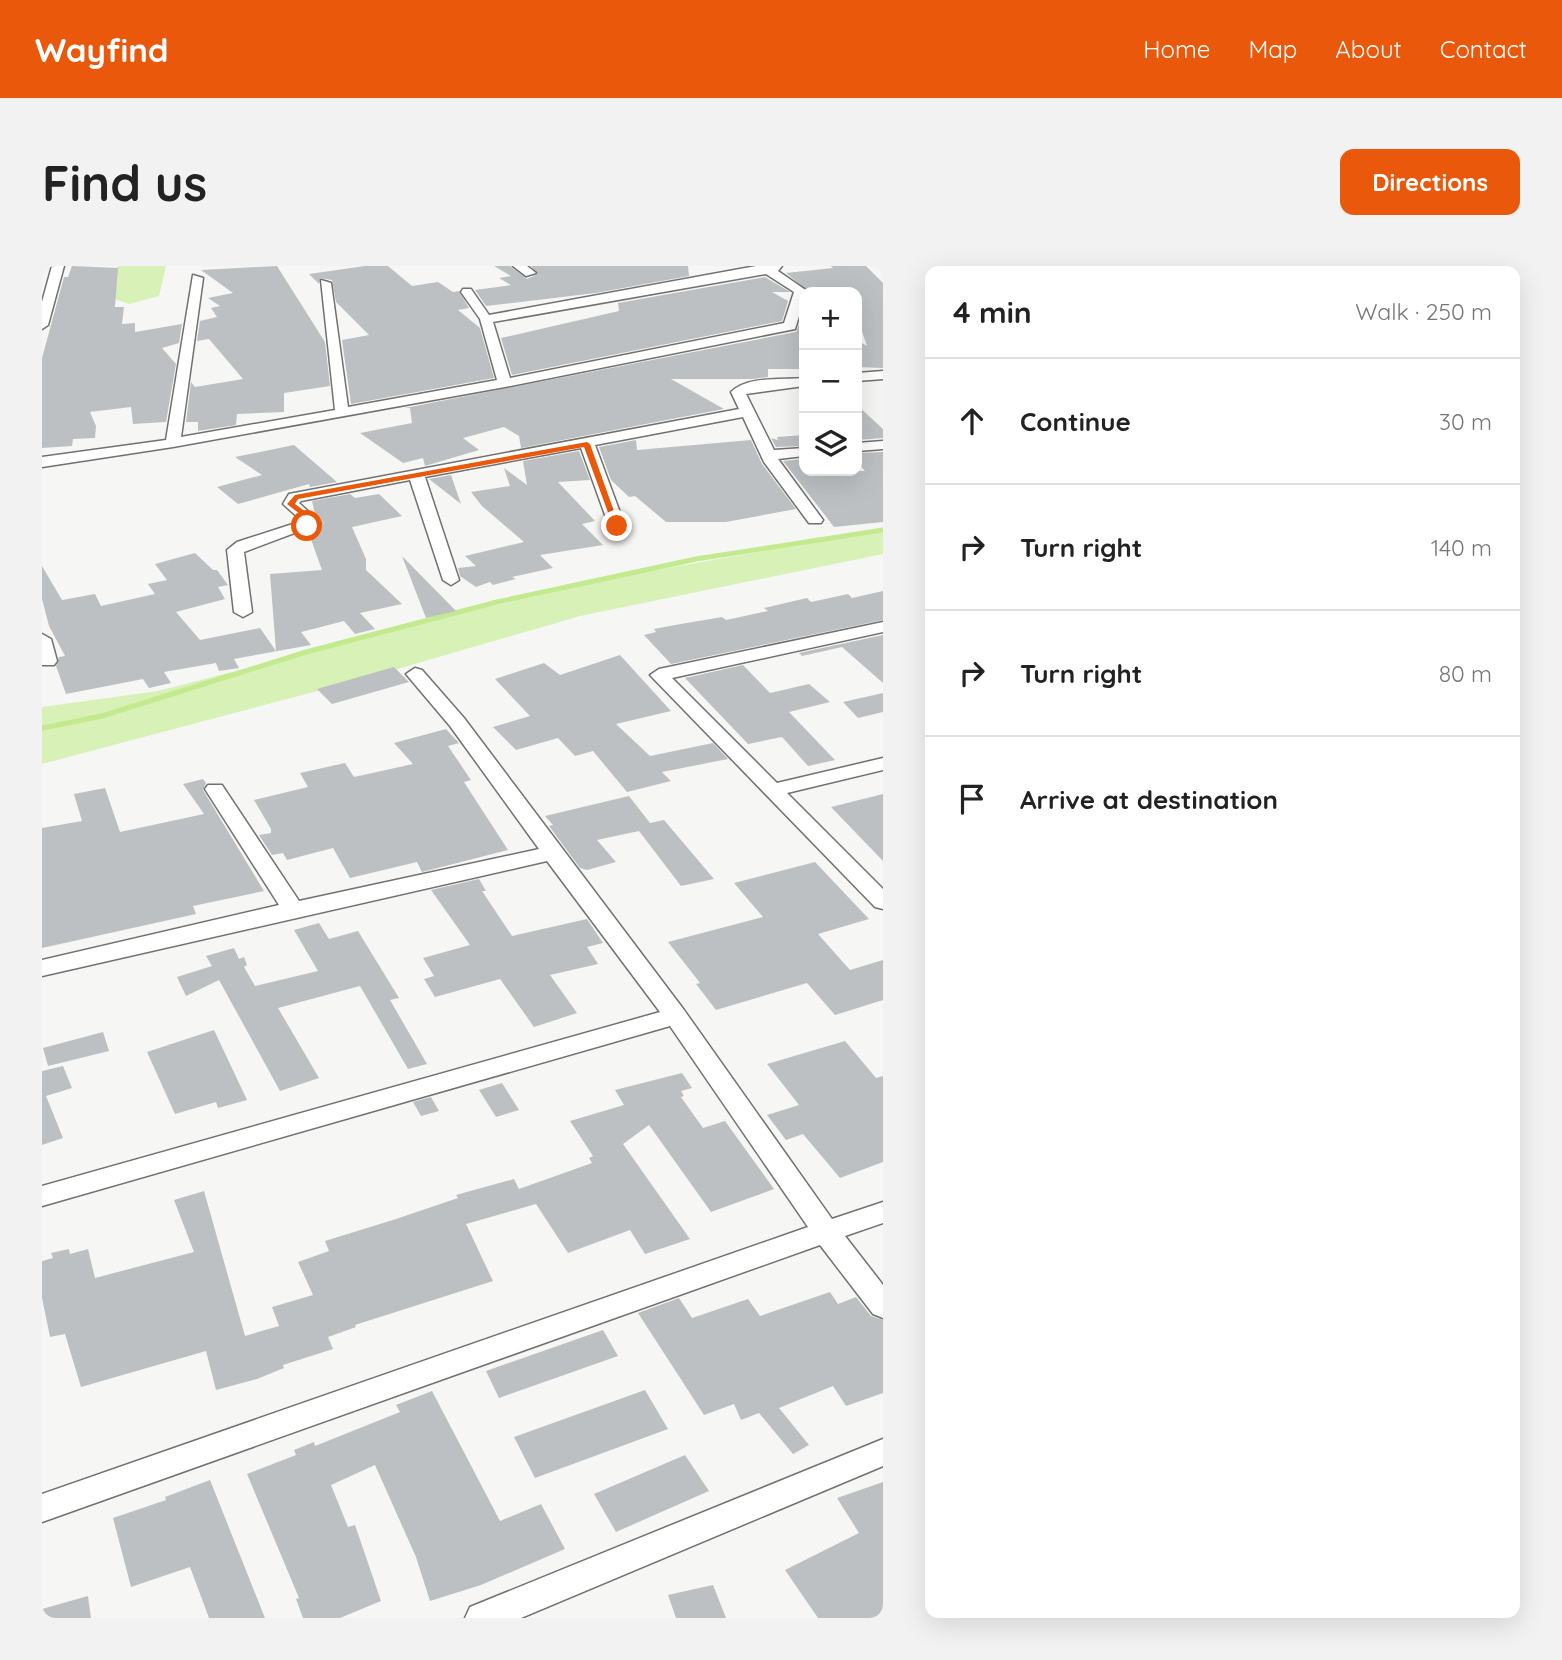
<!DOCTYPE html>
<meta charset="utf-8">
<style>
body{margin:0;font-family:Quicksand,sans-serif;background:#f2f2f2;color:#222}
.controls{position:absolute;right:21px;top:21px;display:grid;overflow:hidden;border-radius:14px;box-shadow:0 7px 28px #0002}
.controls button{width:63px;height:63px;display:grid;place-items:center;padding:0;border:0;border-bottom:2px solid #e0e0e0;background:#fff;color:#222;font:35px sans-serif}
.stop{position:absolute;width:21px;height:21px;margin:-16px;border:5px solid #ea580c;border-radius:50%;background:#fff}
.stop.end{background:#ea580c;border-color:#fff;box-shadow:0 2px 7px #0008}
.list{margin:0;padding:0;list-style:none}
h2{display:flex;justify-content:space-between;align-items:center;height:91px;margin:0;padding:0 28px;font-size:30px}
h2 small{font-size:23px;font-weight:400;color:#767676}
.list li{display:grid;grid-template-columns:46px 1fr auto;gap:21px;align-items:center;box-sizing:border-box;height:126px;padding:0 28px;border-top:2px solid #e0e0e0}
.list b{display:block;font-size:26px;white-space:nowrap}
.list em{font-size:23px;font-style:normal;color:#767676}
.icon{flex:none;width:38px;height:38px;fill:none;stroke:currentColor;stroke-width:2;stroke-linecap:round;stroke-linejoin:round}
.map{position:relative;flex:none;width:841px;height:1352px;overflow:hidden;border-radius:14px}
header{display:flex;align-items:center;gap:42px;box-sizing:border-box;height:98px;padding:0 35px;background:#ea580c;color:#fff}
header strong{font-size:33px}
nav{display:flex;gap:38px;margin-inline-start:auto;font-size:24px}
.intro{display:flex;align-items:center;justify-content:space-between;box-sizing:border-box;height:168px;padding:0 42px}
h1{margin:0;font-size:49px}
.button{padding:18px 32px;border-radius:14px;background:#ea580c;color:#fff;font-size:24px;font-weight:700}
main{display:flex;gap:42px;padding:0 42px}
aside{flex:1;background:#fff;border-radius:14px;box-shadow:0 7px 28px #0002}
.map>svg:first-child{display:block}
.green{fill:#d7f1b6}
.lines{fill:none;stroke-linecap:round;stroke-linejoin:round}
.stream{stroke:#c3ea8e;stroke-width:5}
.building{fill:#bdc0c2}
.street-casing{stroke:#71726f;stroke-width:3}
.street{fill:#fff;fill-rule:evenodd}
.route{fill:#ea580c}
</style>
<header>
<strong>Wayfind</strong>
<nav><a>Home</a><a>Map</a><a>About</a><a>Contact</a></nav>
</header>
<div class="intro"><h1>Find us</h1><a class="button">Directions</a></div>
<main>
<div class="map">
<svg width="841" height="1352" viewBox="0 0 841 1352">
<rect width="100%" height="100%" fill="#f6f7f4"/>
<path class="green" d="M76,0H124L117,30L87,38L56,27Z
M841,264V288L538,350L328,411L0,498V441L116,425L424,346L597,307Z"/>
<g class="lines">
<path class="stream" d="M0,462L60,450L264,386L455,336L654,293L841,264"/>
</g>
<path class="building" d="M30,0L76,2L73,41H82L80,58L93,57V66L140,58L137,77L120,82L134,98L124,156L91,158L89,141L48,146L54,160L53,172L31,173L30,180L0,182V92L22,11H26Z
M235,0L283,76L288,120L242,127V146L195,148L194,159L156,165V156H144L149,116L153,121L201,113L167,73L155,75L158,55L175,51L169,42L178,40L166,32L191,27L159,4Z
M323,0H346L370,20L396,16L411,26L417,25L427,42L416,44L438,62L452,112L309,138L300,74L327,69L294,36L290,14L278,12L277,18L267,8Z
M452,0H468L485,13L496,8L489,0H646L647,10L554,27L444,40L433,24L469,19L457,12L469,10Z
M789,0H824L841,17V102L815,101V74L825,80L815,51V26H767L744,7L791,2Z
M723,11L748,26H730L746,35L740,55L470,109L459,72L577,45L576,37Z
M762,44V103H726V111L711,113H629L682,143L479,182L477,170L462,161L421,172L437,184L383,200L381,192L361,197L318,167L370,157L368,142H363L754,66Z
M815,139L841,163V172L815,174Z
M762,169V180L734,181L729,172L736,174L735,171Z
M594,174L595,184L709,174L720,198L754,243L684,256H624L593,230L587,231L569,214L557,181Z
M252,179L295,216L268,221L267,218L196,238L175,221L220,209L193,191Z
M537,185L548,214L516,216L553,255L540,258L561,279L498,289L511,302L470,311L474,313L451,319L448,316L434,321L418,310L416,302L434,300L423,290L482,276L440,240L429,226L468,220L462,202L485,219L481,195Z
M841,186V256L792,261L741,195L762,193V205H823L815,196V187Z
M409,209L419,238L387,213Z
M308,228L313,232L337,228L360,250L310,261L324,293V304L360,338L318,347L333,363L313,368L302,355L259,366L269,379L192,393L197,402L177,405L174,397L122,406L129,417L107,422L101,413L24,428L14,400L17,391L23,390L7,360L0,333V300L20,334L53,328L59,340L113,328L106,318L125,314L113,298L153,287L171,304H175L186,319L176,321L183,333L134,346L158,374L218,362L234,385L228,308L280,304L266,265L282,257L273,248L270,235Z
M360,290L414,345L384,352Z
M841,325V354L629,398L602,369L614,366L612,363L633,359L680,351L684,354L726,345L722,342L765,332L769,336L806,328L810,332Z
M841,369V417L800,381L760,390L757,387Z
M578,389L629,445L574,458L608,490L671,477L686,493L620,506L629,515L585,526L551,485L533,490L516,472L474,484L451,461L488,450L453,413L502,397L518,409Z
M701,399L728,427L767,418L788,436L747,446L793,494L766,500L740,471L706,478L643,412Z
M352,401L367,416L290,438L275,423Z
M841,427V446L816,452L801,436Z
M404,463L417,477L406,480L429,514L422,516L466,584L380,606L375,596L308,612L291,582L245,594L241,587L230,589L217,569L229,567V563L212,534L266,521L258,507L303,497L312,511L371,498L352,477Z
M161,513L164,517L161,524L222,625L151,640L154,648L0,682V562L40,555L32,528L63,522L78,566L162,548L141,518Z
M841,528V595L789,541Z
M587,530L608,557L622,554L672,613L639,620L597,565L555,574L574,596L545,604L538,602L507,560L511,559L503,550Z
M773,596L827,653L776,668L808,704L841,694V734L793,749L765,717L674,744L654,718L658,717L626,676L721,651L692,617Z
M437,613L444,625H440L470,670L545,653L561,677L545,681L556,698L508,709L535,747L492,761L458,713L393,731L382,713L392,710L381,692L428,679L389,624Z
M277,657L287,673L316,665L357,732L348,734L385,798L366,803L318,720L236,742L277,812L238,825L177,714L144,730L135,711L170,700L164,690L192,682L197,693L202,691L205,699L202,701L213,720L276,705L252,664Z
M172,764L205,834L176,842L174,836L133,848L105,786Z
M61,766L67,785L6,800L1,782Z
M803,775L834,812L841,810V896L798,912L761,868L744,874L725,849L757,839L725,798Z
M21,800L30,822L4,830L21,872L0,879V805Z
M640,807L650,822L639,825L642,830L639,831L661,862L683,855L732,923L669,946L607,859L581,878L648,973L603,988L588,964L526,987L494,938L424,958L451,1015L313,1059L314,1061L286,1071L291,1083L241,1099L242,1102L215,1113L174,1124L164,1085L39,1121L23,1068L8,1071L0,1032V995L11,992L9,987L27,983L28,988L46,983L53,1012L152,986L132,934L162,925L203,1070L237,1060L230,1041L271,1029L256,996L287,985L283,975L354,953L416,932L414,929L472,913L477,923L550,897L547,892L551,890L528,855L582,839L573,824Z
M460,817L477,844L454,851L437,824Z
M389,831L397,845L379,850L371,836Z
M788,1026L796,1038L814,1031L829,1050L841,1054V1127L804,1140L791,1120L737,1142L767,1179L751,1188L717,1147L699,1154L692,1138L662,1149L596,1047L637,1032L650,1052L706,1033L718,1050Z
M561,1064L576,1090L457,1132L444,1105Z
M603,1124L626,1163L493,1212L472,1171Z
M390,1125L458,1255L499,1238L523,1283L439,1319L388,1335L374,1291L333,1199L289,1219L306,1261L313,1259L339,1335L298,1352H261L254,1333L257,1332L205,1208L254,1189L252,1184L272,1176L273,1180L358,1146L354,1139Z
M643,1189L667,1225L574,1266L552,1228Z
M168,1214L223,1352H167L148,1301L89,1321L71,1252L124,1234L123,1231Z
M841,1216V1352H776L743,1304L817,1267L795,1232Z
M671,1319L684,1352H634L626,1329Z
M46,1330L49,1352H0V1343Z"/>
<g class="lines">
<defs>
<path id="street" d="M10,0H22L6,59L0,63V36Z
M471,0H485L494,7L484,10Z
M714,0H740L736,5L765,25L753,63L463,121L131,181L0,201V191L124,174L151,9L161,12L139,171L293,144L279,14L289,17L306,141L455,114L438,53L419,26L421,23H429L447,49ZM724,8L752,26L742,57L468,112L451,56Z
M841,105V113L815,115V107Z
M762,112V120L704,128L732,184L762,182V190L736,193L781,254L779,257H767L722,196L701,151L553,179L583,260L575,265L567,260L539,182L383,211L417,314L409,319L401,314L368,214L259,235L257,237L279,257L202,286L210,346L201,351L192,346L185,284L195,276L260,255L241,238L247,228L697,143L689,126C705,110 740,114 762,112Z
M841,175V183L815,185V177Z
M841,356V366L630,412L735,517L841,492V504L745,527L841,623V643L833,641L608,409L617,403Z
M0,368L9,373L15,395L12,399H0Z
M373,402L380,404L422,452L642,744L790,953L841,936V957L803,970L841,1019V1052L831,1048L778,979L0,1256V1228L766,961L628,760L0,940V920L618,746L505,595L0,710V694L237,639L163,523L166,519H180L257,635L497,583L408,460L364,408Z
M841,1173V1200L479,1352H423L428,1341Z"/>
</defs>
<use href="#street" class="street-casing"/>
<use href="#street" class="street"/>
</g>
<path class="route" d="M545,176L548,178L578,262L571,260L542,181L256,233L253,238L276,255L265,263L261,260L267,255L245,238L253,229Z"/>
</svg>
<div class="controls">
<button>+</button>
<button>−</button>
<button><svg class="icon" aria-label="layers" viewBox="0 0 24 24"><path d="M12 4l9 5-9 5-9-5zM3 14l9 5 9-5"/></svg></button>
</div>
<div class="stop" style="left:265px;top:260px"></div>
<div class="stop end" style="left:575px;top:260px"></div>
</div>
<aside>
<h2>4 min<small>Walk · 250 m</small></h2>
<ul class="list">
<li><svg class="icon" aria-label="ahead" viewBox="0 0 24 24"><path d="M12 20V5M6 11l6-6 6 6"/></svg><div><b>Continue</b></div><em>30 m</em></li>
<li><svg class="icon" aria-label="right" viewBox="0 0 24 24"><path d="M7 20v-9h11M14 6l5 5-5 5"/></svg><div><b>Turn right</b></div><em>140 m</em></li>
<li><svg class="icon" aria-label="right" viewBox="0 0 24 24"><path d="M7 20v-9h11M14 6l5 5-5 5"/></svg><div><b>Turn right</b></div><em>80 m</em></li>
<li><svg class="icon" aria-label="arrive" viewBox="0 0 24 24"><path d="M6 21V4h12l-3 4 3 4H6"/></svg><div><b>Arrive at destination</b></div></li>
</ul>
</aside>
</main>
